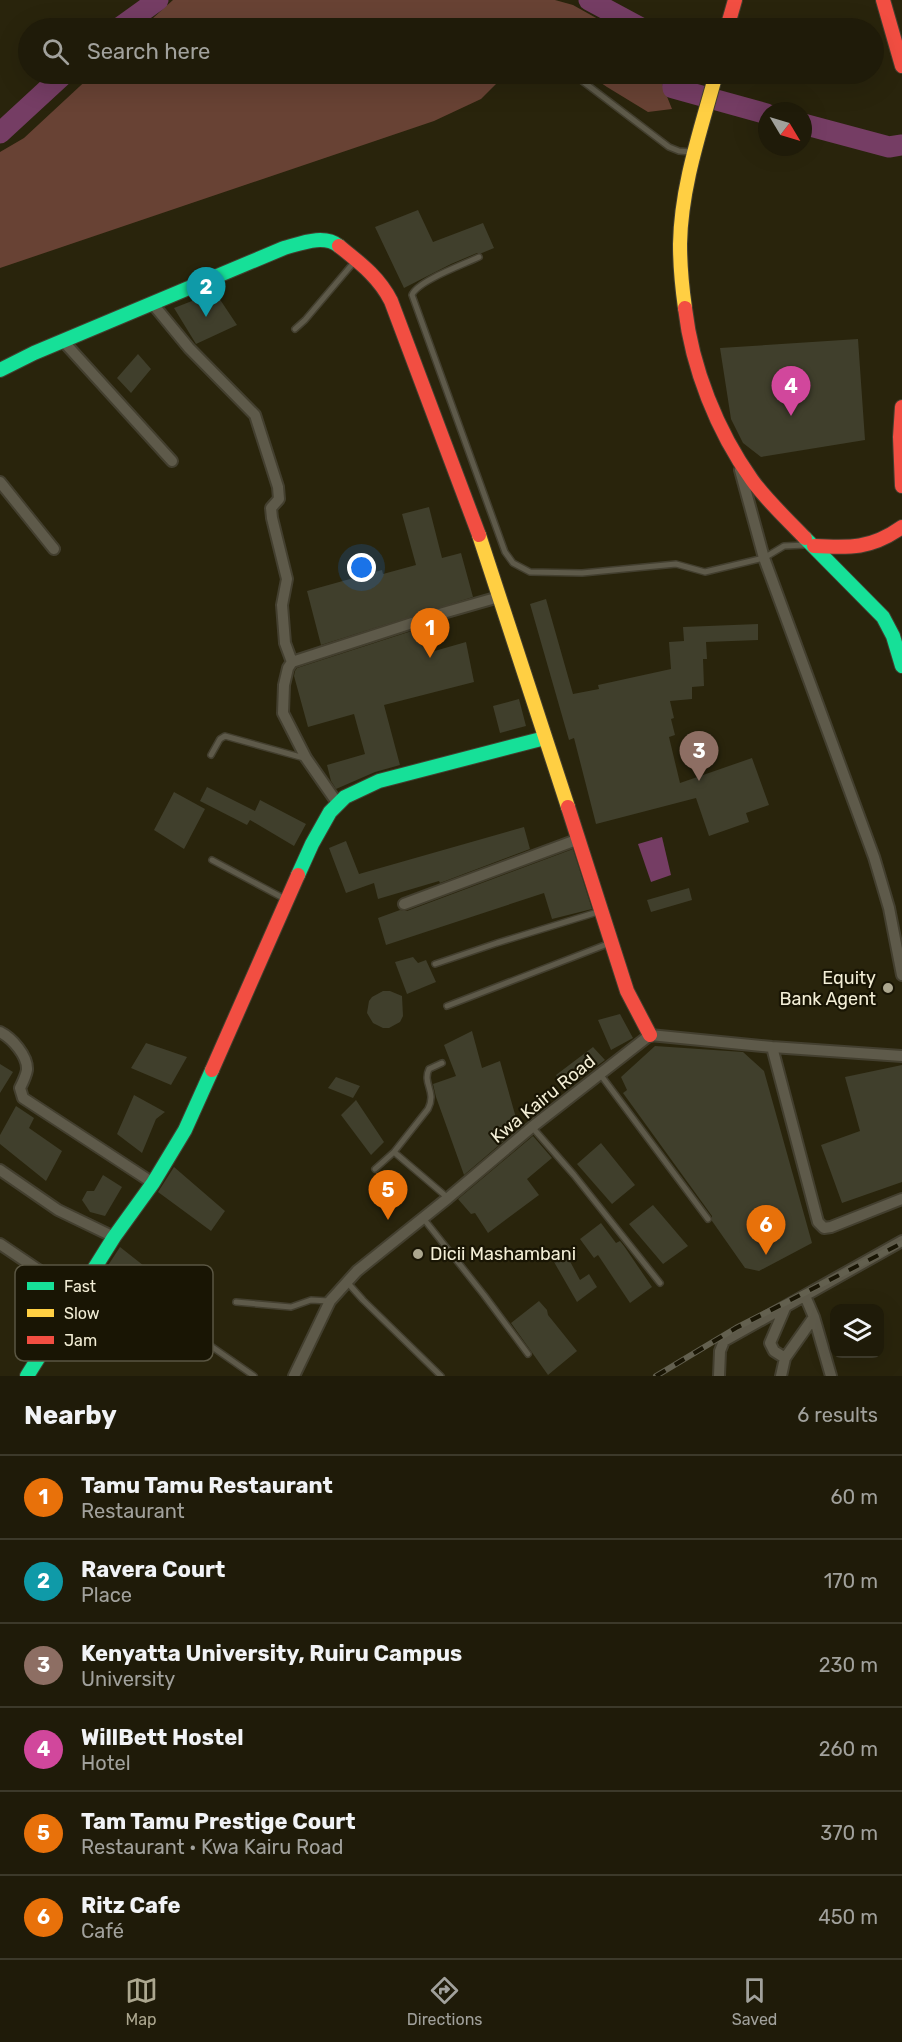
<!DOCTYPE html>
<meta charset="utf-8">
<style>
body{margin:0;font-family:Rubik,sans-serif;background:#272412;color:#f1f3f6}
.controls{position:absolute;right:18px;bottom:18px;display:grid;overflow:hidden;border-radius:12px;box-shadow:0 6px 24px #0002}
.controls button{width:54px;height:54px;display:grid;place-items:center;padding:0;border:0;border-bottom:2px solid #3c392a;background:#1f1b09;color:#f1f3f6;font:30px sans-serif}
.compass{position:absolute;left:758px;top:102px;width:54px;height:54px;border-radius:50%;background:#1f1b09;box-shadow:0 6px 24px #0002;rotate:128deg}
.you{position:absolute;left:362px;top:568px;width:21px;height:21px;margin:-15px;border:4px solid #fff;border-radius:50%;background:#1a73e8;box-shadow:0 0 0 9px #1a73e833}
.badge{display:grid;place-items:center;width:39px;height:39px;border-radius:50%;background:#aca78f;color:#fff;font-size:20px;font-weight:700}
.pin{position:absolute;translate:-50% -50px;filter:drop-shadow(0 2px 3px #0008)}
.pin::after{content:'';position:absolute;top:32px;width:21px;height:18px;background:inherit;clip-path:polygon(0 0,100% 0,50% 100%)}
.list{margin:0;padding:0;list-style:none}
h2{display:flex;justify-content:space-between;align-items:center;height:78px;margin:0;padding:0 24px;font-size:26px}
h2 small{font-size:20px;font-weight:400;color:#a1a19c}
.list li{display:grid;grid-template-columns:39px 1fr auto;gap:18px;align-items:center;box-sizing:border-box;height:84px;padding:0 24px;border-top:2px solid #3c392a}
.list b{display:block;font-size:22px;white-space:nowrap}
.list p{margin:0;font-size:20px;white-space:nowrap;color:#a1a19c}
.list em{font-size:20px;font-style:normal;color:#a1a19c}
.icon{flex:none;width:33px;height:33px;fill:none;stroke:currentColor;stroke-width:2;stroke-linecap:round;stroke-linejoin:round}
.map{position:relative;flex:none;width:902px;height:1376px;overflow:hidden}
.search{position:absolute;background:#1f1b09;box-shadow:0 6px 24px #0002;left:18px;right:18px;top:18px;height:66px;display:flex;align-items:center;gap:15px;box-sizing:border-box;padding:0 21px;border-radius:33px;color:#a1a19c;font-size:22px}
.sheet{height:582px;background:#1f1b09}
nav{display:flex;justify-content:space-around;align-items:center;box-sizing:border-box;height:84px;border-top:2px solid #3c392a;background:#1f1b09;font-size:16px;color:#a1a19c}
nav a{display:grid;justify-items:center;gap:3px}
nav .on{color:#aca78f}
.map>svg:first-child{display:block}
.green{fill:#684234}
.water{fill:#753d64}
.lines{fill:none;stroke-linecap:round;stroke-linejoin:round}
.river{stroke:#753d64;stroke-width:21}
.building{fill:#403f2c}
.lane-casing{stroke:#433f2f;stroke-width:8}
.street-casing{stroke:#433f2f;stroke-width:14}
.fast-casing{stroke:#433f2f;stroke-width:16}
.slow-casing{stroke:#433f2f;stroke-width:16}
.jam-casing{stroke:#433f2f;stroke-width:16}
.lane{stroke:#5e5a4a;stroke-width:5}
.street{stroke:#5e5a4a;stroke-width:10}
.fast{stroke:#16e098;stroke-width:14}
.slow{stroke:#ffcf43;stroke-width:14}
.jam{stroke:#f24e42;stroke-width:14}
.rail-casing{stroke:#63604f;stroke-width:6}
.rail{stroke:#191504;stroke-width:4;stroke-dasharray:11;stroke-linecap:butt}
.poi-dot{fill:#aca78f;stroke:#191504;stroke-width:2}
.labels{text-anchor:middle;stroke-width:4.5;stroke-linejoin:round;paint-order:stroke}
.poi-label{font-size:18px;fill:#f3eed6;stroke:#191504;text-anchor:end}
.street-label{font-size:18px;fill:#f3eed6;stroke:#191504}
.key{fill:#191504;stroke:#5a5643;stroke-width:1.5}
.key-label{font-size:16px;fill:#f3eed6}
</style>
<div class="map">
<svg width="902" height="1376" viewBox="0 0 902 1376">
<rect width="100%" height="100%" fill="#29240c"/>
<path class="green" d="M173,0H555L573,5L614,28H142Z
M93,74H506L481,99L434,121L0,268V152L24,138Z
M588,74H658L672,109L648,112L607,87Z"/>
<path class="water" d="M662,837L671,875L651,882L638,844Z"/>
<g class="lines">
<path class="river" d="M589,0L641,28
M119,28L158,0
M672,74L673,88L767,114
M803,124L889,147L902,145
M0,133L64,74"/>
</g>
<path class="building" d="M418,210L433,242L483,223L494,248L482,253H477L451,264L404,288L375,227Z
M215,292L237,325L196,344L174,308Z
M858,339L865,440L761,457L743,443L731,419L720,348Z
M138,354L151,369L131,393L117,378Z
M429,507L442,558L461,553L473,597L321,645L307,591L382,570L383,574L416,565L402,514Z
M546,599L573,694L599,689L598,685L671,669L669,642L684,641L683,627L758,624V640L706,642L707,659H703L704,686L692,687V699L670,701L674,718L671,719L675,735L669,737L680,783L752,758L769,805L746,813L749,822L709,836L696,798L596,824L574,738L569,740L530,604Z
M424,627L431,652L466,642L474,682L384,705L400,765L375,772L336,789L331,781L327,765L365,754L354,714L308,727L294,676L295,671L297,668Z
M519,699L526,726L500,733L493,706Z
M207,787L255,811L260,800L306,824L294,846L250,820L247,825L200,801Z
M174,792L205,809L184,849L154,830Z
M524,827L530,849L440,883L439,881L378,899L374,883L346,893L329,848L346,841L359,874Z
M573,849L592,909L552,919L544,893L386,945L378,918L400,910L407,911Z
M689,888L692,900L651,912L647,900Z
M413,957L418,963L426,960L436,982L407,994L395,962Z
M383,991H390L402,996L403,1016L400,1022L389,1028H383L373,1023L367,1013L369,1001L372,997Z
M620,1014L633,1038L611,1050L598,1020Z
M472,1031L482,1068L500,1061L518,1125L503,1137L505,1140L464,1175L436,1097L433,1084L456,1076L444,1045Z
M146,1043L187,1057L171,1085L131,1068Z
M655,1046L743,1052L764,1071L812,1243L759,1271L745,1268L712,1221V1216L623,1093L627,1090L621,1077Z
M593,1047L605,1060L566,1089L556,1075Z
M0,1064L13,1072L0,1093Z
M902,1065V1182L842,1203L821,1145L860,1131L845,1077Z
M336,1077L360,1086L353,1098L328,1088Z
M134,1095L165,1112L156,1119L142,1153L117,1134Z
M356,1100L384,1142L371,1155L341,1115Z
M16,1106L34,1118L29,1128L62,1151L46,1181L0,1144V1135Z
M533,1136L552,1158L527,1179L539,1195L488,1233L475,1213L471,1214L458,1199Z
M601,1143L635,1185L612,1204L577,1164Z
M174,1167L225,1211L211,1231L158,1192Z
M103,1175L122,1187L105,1216L90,1212L82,1200L87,1191H94Z
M653,1205L688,1246L663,1264L629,1224Z
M601,1223L616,1243L620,1241L624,1246L652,1287L630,1303L598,1255L594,1258L580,1239Z
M120,1247L153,1273L138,1298L129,1291L132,1285L114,1270H105Z
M557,1248L560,1254L565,1252L580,1280L589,1274L597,1287L577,1302L550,1255Z
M539,1301L547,1310L548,1315L577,1351L548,1375L511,1323Z"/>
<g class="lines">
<defs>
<path id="lane" d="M573,74L669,147L679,151L691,152
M479,257C465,264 417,281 412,295L505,552L513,563L530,572L582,573L676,564L705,572L764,558L784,546L805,545
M295,329L305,320L355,261
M211,755L220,739L225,736L304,758
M212,860L285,899
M435,964L497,943L601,911
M447,1006L610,943
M442,1063L429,1069C422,1084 437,1091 428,1109L394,1152L448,1198
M600,1074L708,1219
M532,1127L574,1175L660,1283
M375,1169L394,1152
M423,1218L484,1295L528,1354
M347,1282L363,1300L441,1376
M236,1302L291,1307L311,1300L329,1301
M208,1344L254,1376"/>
<path id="street" d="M152,303L189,348L255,415L278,487L279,499L271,508L272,518L287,579L282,605L285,643L292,662
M63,341L172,461
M740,470L764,558L874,857L889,908L902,975
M0,482L54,549
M338,804L306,758L283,713L284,685L288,668L292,662L443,613L499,597
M404,904L579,839
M0,1032C12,1038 28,1056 27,1070C26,1076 23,1082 20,1088L23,1098L153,1183
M772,1047L818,1222L824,1228L831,1227L902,1199
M0,1170L58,1210L114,1237
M0,1244L77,1296
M805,1296L814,1317L831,1376
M785,1308L770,1343L774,1351L785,1358
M294,1376L330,1301L357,1271L448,1198L532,1127L650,1035L772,1047L902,1056
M719,1376L720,1351L724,1341L902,1241
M781,1376L785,1358L814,1317"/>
<path id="fast" d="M0,370L34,353L284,248C302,243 324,234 339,246
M805,538L883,617L893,636L902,666
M298,875L312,844L330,812L345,797L379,781L545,738
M27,1376L114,1237L153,1183L185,1130L212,1070"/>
<path id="slow" d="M685,308C682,287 680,266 680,244C681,186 701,129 716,74
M479,535L568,807"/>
<path id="jam" d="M883,0L902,66
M727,28L735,0
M339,246C360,263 379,277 391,301L479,535
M685,308C692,368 717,431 752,480C767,501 787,519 805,538
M902,407L900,437L902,486
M814,546C850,548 871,549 902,527
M568,807L627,991L650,1035
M212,1070L298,875"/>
</defs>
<use href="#lane" class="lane-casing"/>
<use href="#street" class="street-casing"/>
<use href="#fast" class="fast-casing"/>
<use href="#slow" class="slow-casing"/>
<use href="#jam" class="jam-casing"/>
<use href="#lane" class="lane"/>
<use href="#street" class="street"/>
<use href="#fast" class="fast"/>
<use href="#slow" class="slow"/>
<use href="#jam" class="jam"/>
<defs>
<path id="rail" d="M656,1376L736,1328L902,1243"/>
</defs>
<use href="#rail" class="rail-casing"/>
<use href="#rail" class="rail"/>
</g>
<g class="poi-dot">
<circle cx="888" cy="988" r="6"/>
<circle cx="418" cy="1254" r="6"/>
</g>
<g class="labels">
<g class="poi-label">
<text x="876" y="984">Equity<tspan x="876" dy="21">Bank Agent</tspan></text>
<text x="430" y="1260" text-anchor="start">Dicii Mashambani</text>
</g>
<g class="street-label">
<text transform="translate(543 1099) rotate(-39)" y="6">Kwa Kairu Road</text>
</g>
</g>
<rect x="15" y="1265" width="198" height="96" rx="9" class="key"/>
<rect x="27" y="1282" width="27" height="8" fill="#16e098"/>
<rect x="27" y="1309" width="27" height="8" fill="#ffcf43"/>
<rect x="27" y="1336" width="27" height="8" fill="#f24e42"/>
<g class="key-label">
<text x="64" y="1292">Fast</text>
<text x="64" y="1319">Slow</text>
<text x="64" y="1346">Jam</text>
</g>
</svg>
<div class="controls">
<button><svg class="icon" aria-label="layers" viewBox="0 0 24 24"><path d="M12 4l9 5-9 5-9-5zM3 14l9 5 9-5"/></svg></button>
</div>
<svg class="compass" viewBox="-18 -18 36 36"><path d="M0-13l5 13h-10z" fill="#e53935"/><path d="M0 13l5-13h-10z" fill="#a1a19c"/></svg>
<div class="you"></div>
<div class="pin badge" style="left:430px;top:658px;background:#e8710a">1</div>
<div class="pin badge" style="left:206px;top:317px;background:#0f9aa8">2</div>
<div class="pin badge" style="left:699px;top:781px;background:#8d6e63">3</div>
<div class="pin badge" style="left:791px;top:416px;background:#d1479c">4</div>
<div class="pin badge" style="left:388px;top:1220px;background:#e8710a">5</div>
<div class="pin badge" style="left:766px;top:1255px;background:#e8710a">6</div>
<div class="search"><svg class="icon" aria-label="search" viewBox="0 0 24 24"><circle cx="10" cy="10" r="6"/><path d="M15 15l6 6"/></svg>Search here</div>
</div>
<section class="sheet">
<h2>Nearby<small>6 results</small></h2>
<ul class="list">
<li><span class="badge" style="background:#e8710a">1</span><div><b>Tamu Tamu Restaurant</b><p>Restaurant</p></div><em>60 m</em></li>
<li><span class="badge" style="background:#0f9aa8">2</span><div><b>Ravera Court</b><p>Place</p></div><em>170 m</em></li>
<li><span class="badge" style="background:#8d6e63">3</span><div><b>Kenyatta University, Ruiru Campus</b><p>University</p></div><em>230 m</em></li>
<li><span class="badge" style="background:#d1479c">4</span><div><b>WillBett Hostel</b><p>Hotel</p></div><em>260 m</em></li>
<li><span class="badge" style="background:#e8710a">5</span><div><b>Tam Tamu Prestige Court</b><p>Restaurant · Kwa Kairu Road</p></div><em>370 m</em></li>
<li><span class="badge" style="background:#e8710a">6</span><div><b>Ritz Cafe</b><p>Café</p></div><em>450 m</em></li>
</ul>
</section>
<nav>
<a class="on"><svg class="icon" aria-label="map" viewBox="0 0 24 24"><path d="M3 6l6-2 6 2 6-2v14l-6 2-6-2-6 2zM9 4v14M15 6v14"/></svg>Map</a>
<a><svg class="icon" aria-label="directions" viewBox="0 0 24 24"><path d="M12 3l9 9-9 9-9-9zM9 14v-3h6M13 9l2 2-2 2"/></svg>Directions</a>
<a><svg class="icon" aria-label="saved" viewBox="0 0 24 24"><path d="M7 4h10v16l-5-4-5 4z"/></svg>Saved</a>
</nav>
